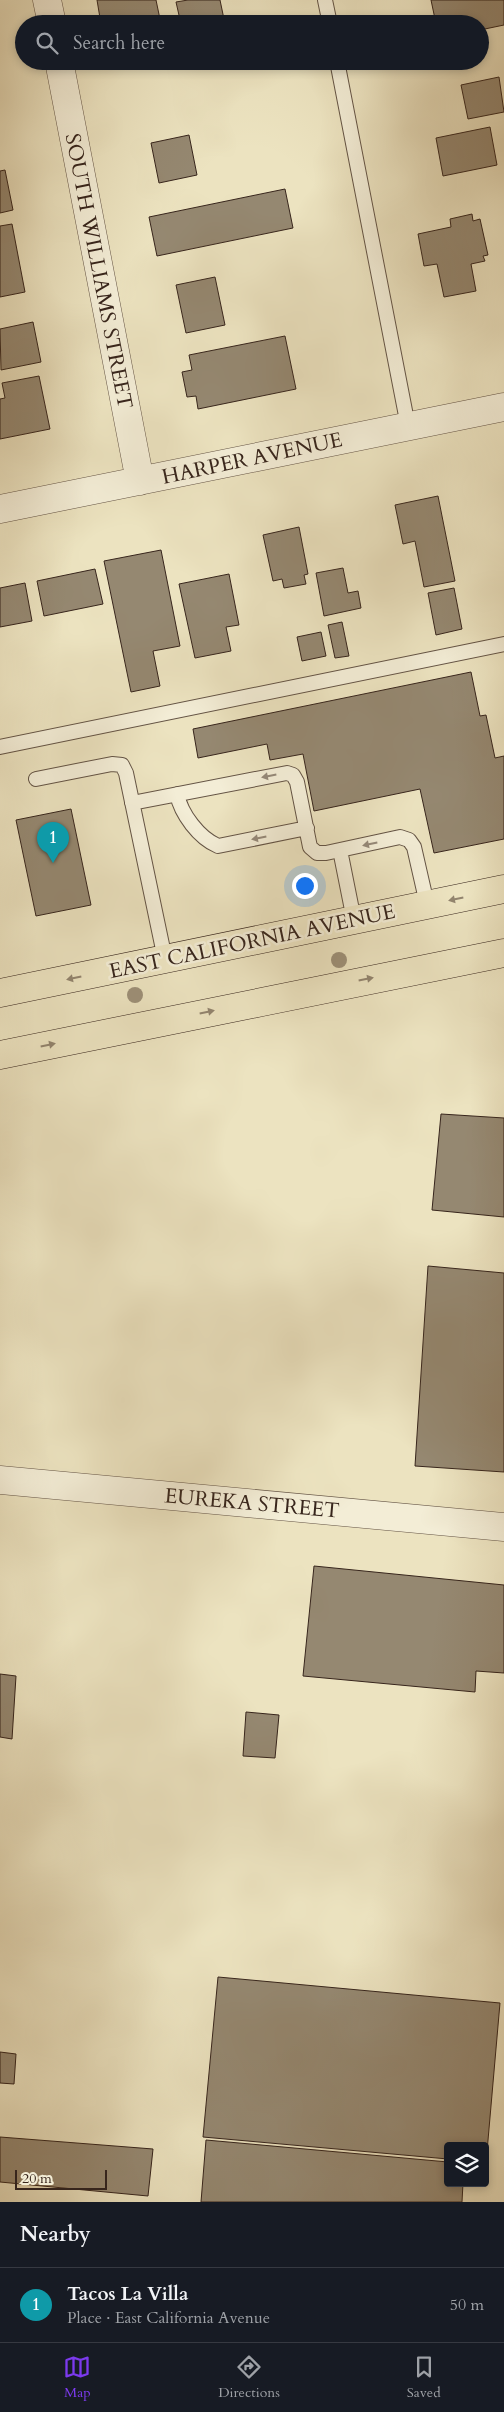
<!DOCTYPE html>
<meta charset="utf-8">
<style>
body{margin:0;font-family:Cardo,serif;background:#242831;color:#f1f3f6}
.controls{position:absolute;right:15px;bottom:15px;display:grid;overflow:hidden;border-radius:5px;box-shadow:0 2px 8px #0003}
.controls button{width:45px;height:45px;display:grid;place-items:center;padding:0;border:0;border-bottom:1px solid #363941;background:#171b24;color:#f1f3f6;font:25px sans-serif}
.scale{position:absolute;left:15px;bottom:12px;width:92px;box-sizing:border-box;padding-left:5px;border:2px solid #37251c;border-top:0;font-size:14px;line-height:18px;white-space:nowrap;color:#37251c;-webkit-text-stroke:4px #f3edd6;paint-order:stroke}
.you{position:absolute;left:304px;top:885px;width:18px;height:18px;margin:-12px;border:4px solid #fff;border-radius:50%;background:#1a73e8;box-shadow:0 0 0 8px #1a73e833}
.badge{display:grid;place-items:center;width:32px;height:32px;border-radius:50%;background:#7c3aed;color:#fff;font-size:16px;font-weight:700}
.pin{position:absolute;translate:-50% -41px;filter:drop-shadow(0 1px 2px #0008)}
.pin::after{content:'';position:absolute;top:26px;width:18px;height:15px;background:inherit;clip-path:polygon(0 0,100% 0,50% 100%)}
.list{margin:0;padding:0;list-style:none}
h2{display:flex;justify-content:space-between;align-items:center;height:65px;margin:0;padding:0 20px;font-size:21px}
h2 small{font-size:16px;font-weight:400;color:#9ea1a6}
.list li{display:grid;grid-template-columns:32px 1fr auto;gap:15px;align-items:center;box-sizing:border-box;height:75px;padding:0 20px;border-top:1px solid #363941}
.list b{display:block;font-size:19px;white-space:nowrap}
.list p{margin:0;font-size:16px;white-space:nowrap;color:#9ea1a6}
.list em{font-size:16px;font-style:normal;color:#9ea1a6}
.icon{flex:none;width:28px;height:28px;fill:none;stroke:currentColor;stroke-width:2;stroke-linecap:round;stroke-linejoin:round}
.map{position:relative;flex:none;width:504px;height:2202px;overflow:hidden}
.search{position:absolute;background:#171b24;box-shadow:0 2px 8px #0003;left:15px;right:15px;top:15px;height:55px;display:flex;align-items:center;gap:12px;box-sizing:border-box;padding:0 18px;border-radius:28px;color:#9ea1a6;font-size:19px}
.sheet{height:140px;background:#171b24}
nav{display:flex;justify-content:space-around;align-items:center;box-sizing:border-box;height:70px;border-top:1px solid #363941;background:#171b24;font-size:14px;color:#9ea1a6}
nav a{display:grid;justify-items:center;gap:2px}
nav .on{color:#7c3aed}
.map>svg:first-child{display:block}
.building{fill:#958871;stroke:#37251c}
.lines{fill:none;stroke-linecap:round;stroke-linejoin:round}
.lane-casing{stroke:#645445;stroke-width:16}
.street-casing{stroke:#645445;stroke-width:29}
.primary-casing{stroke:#37251c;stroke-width:29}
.lane{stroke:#f3edd6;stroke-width:14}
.street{stroke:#f3edd6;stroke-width:28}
.primary{stroke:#ece3c0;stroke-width:28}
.tree{fill:#9d9078}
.oneway{fill:#958979}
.oneway2{fill:#92846e}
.labels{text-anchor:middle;stroke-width:5;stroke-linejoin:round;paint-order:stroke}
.street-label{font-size:21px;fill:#37251c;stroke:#f3edd6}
</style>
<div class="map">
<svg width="504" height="2202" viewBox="0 0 504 2202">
<rect width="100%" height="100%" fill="#ece3c0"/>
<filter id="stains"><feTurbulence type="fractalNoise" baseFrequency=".004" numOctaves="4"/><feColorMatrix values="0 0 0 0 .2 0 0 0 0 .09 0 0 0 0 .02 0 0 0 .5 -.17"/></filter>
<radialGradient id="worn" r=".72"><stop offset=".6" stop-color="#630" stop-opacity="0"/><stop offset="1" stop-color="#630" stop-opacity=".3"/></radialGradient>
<path class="building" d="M97,0H156L161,24H101Z
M188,0H220L225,24H181L176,2Z
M431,0H504V25L480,30V24H448L447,17L435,19Z
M244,61H271L245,67Z
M499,77L504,112L468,119L461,85Z
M490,127L497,165L443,176L436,138Z
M189,135L197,175L159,183L151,143Z
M5,170L13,210L0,213V171Z
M285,189L293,228L157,256L149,217Z
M472,214L473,221L480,219L488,255L483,256L485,261L471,264L476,291L444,297L437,264L424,266L418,234L451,227L450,219Z
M12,224L25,292L0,297V226Z
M215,277L225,325L186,333L176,285Z
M33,322L41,362L1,370L0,329Z
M285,336L296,389L198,409L196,396L187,397L182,372L192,370L189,355Z
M39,376L50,429L0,439V399L5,398L2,383Z
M438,496L455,581L424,587L415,541L403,544L395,505Z
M299,527L308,574L304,575L306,584L284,588L282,579L273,581L263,535Z
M161,550L180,646L153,651L160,686L131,692L104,561Z
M343,568L348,593L358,591L361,608L324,616L316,573Z
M95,569L103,604L44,616L37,581Z
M229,574L239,625L226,627L231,651L195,658L179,584Z
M25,583L32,621L0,627V588Z
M454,588L462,629L436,635L428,593Z
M342,622L349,656L335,658L328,625Z
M321,632L326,656L302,661L297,637Z
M471,672L480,716L486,715L495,758L504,756V839L434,853L420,789L314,811L303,754L270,760L267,744L198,758L193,729Z
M71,809L91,905L36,916L16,820Z
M441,1114L504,1118V1217L432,1210Z
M428,1266L504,1273V1472L415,1466Z
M314,1566L504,1585V1673L476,1671L475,1692L303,1676Z
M0,1674L16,1676L12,1739L0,1737Z
M246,1712L279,1715L275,1758L243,1756Z
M218,1977L500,2003L486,2163L485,2146H448V2159L203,2137Z
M0,2052L16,2054L14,2084L0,2083Z
M0,2137L153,2149L148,2196L0,2182Z
M206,2140L448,2162V2183H463L462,2202H201Z"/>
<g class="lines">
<defs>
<path id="lane" d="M325,0L330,24
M337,61L408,426
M0,747L504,644
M36,779L112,764L122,765L126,773L165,959
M177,794C181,814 199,838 218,846L307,828
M132,803L287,773L293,775L297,782L310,847L317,853H326L400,837L409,840L414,847L427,904
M340,850L354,920"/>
<path id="street" d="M47,0L52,24
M59,61L140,481
M0,509L504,407
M0,1480L504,1527"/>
<path id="primary" d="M0,993L504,889
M0,1055L504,953"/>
</defs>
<use href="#lane" class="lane-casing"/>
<use href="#street" class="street-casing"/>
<use href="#primary" class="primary-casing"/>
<use href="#lane" class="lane"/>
<use href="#street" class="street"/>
<use href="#primary" class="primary"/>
</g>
<g class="tree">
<circle cx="339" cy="960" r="8"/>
<circle cx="135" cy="995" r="8"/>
</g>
<defs><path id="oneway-solid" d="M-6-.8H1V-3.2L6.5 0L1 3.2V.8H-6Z" transform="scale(1.25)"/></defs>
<g class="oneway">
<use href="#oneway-solid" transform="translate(269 776) rotate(169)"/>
<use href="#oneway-solid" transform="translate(259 838) rotate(169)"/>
<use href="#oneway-solid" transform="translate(370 844) rotate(168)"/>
</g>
<g class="oneway2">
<use href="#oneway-solid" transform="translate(456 899) rotate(168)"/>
<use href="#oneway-solid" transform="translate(74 978) rotate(168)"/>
<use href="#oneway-solid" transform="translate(366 979) rotate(-11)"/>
<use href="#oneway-solid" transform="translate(207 1012) rotate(-12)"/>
<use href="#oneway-solid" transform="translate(48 1045) rotate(-12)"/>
</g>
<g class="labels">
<g class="street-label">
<text transform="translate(99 271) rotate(79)" y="7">SOUTH WILLIAMS STREET</text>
<text transform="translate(252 458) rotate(-12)" y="7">HARPER AVENUE</text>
<text transform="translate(252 941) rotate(-12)" y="7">EAST CALIFORNIA AVENUE</text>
<text transform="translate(252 1503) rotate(5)" y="7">EUREKA STREET</text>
</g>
</g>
<rect width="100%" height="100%" filter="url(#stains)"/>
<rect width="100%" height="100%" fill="url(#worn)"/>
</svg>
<div class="controls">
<button><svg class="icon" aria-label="layers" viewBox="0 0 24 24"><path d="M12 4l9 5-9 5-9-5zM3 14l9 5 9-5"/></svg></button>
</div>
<div class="scale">20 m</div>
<div class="you"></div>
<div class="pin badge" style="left:53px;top:863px;background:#0f9aa8">1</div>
<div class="search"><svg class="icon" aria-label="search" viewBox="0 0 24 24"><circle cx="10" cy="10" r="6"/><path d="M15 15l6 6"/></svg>Search here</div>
</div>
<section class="sheet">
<h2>Nearby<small></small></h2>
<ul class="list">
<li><span class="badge" style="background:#0f9aa8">1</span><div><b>Tacos La Villa</b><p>Place · East California Avenue</p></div><em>50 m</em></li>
</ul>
</section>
<nav>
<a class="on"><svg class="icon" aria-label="map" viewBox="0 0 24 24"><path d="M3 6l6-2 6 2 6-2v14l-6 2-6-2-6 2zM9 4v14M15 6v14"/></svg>Map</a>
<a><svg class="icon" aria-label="directions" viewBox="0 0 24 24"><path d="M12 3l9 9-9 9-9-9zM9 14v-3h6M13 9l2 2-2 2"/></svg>Directions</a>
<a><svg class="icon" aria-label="saved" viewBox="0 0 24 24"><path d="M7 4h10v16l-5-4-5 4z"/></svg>Saved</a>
</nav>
